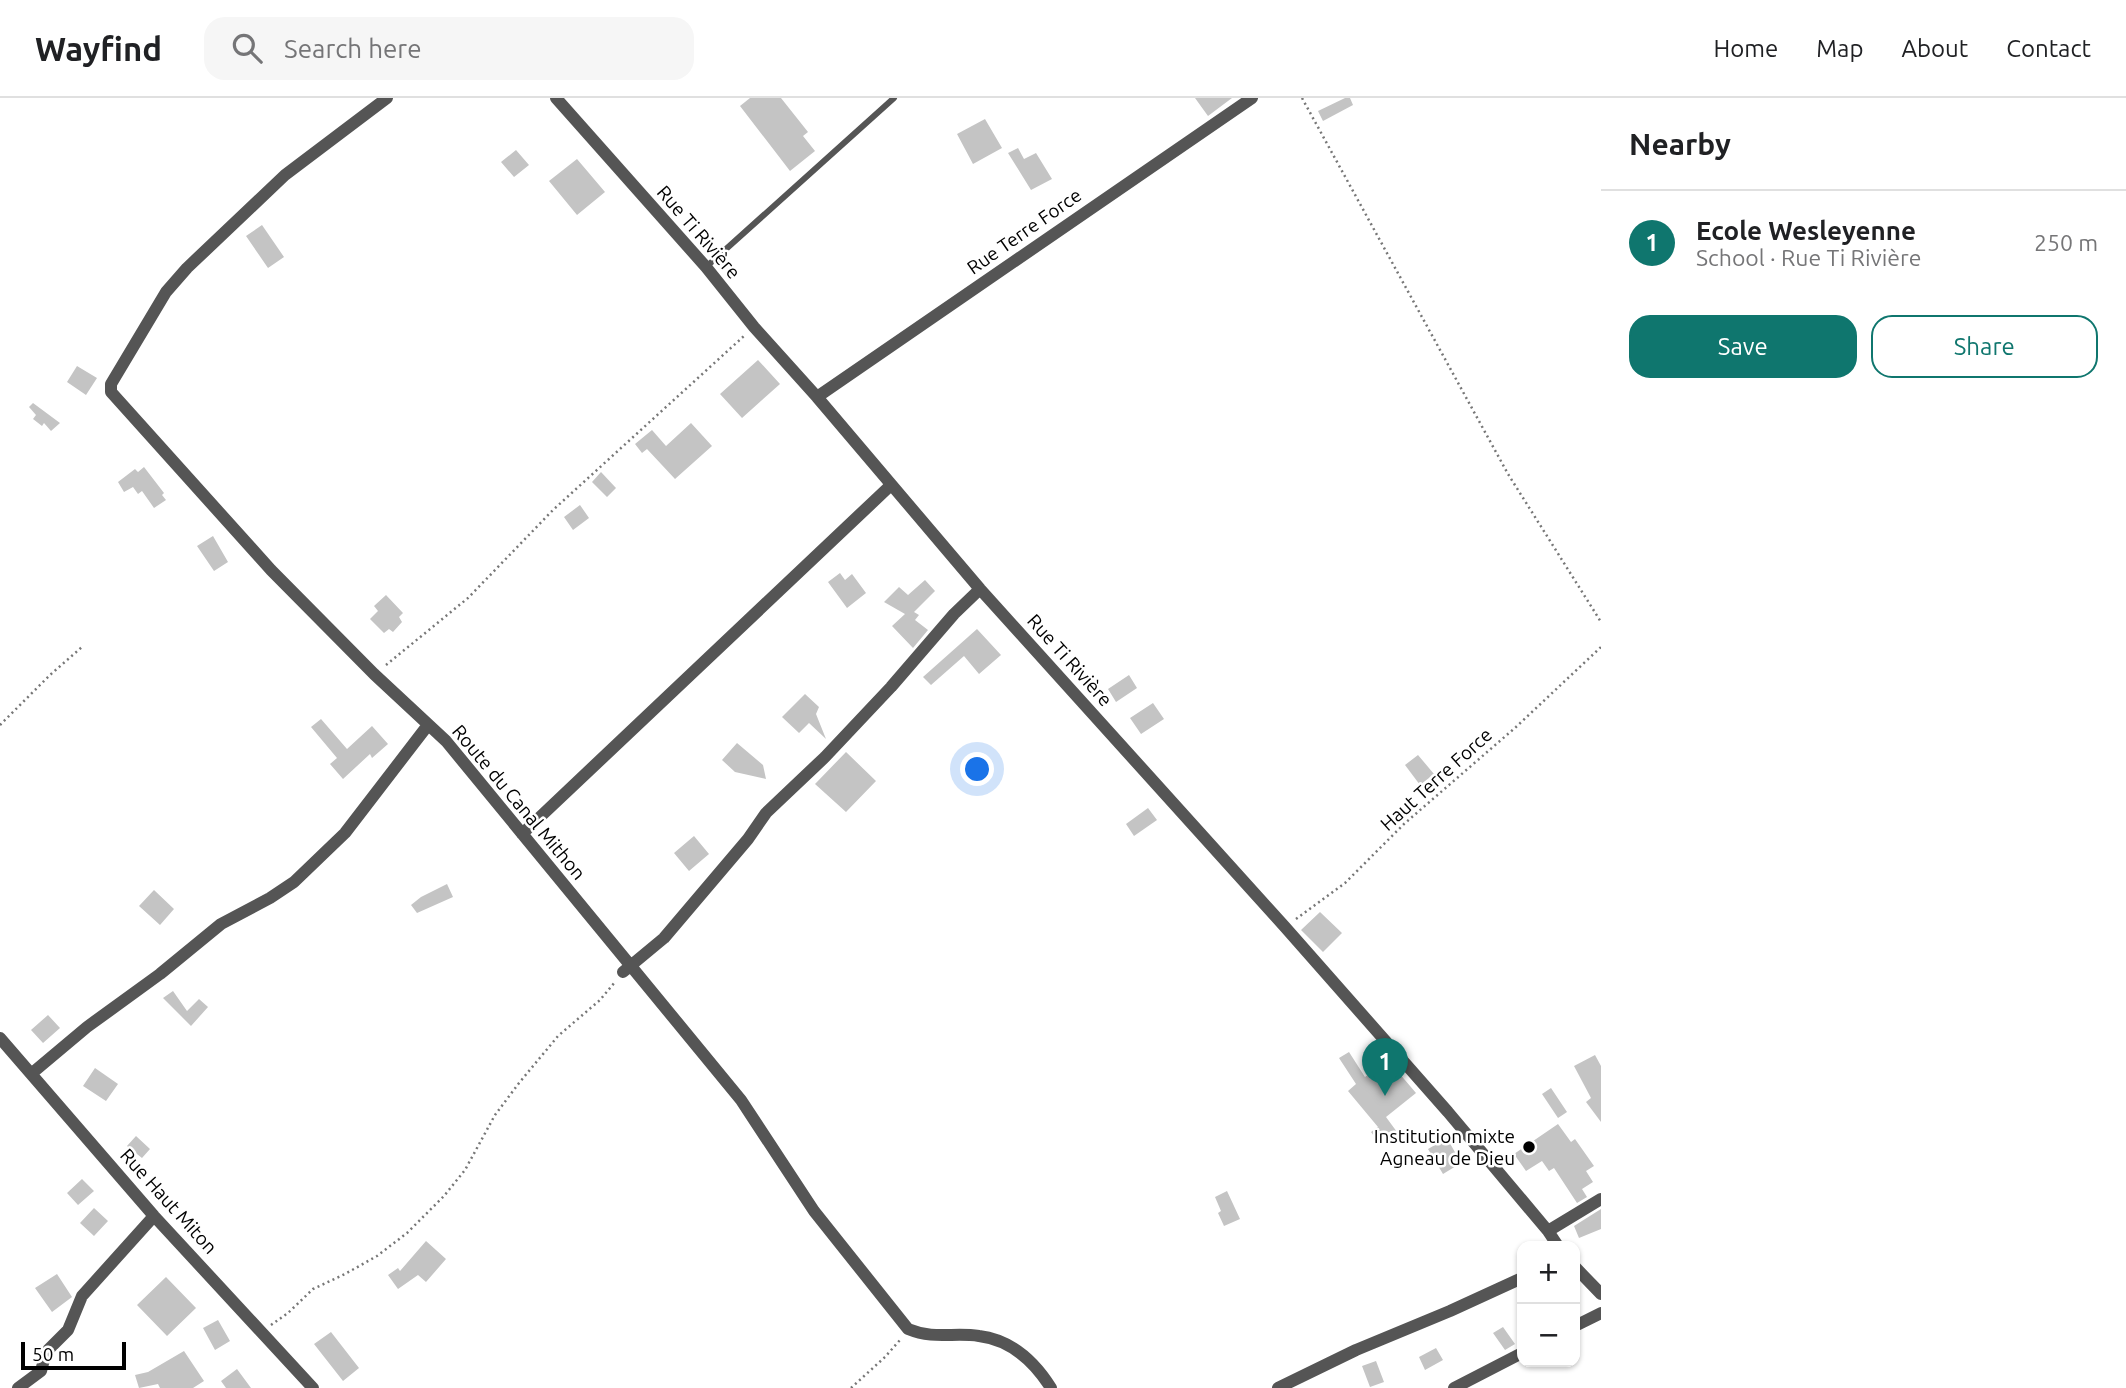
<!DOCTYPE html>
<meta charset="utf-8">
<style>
body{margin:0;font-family:Ubuntu,sans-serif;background:#f6f6f6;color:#202124}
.controls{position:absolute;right:21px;bottom:21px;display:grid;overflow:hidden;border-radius:14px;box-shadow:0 2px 5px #0004}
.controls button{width:63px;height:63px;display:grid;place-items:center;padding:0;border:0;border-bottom:2px solid #e0e0e0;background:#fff;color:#202124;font:35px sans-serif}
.scale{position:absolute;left:21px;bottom:18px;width:105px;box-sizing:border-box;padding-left:7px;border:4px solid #000;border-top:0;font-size:19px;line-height:24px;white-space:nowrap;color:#000;-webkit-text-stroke:5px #fff;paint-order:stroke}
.you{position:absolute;left:978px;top:672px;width:24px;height:24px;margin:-18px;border:5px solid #fff;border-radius:50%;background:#1a73e8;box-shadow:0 0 0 10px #1a73e833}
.badge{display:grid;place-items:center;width:46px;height:46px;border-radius:50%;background:#0f766e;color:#fff;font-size:23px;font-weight:700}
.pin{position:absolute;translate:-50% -58px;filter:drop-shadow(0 2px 4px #0008)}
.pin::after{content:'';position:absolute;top:37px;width:24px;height:21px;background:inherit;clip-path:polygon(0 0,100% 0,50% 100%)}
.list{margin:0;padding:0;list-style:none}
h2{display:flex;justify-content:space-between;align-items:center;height:91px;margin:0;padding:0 28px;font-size:30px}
h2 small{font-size:23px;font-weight:400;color:#757577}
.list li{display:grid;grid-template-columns:46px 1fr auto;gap:21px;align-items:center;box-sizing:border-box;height:105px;padding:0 28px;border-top:2px solid #e0e0e0}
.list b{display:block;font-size:26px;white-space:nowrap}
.list p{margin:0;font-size:23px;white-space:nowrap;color:#757577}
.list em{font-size:23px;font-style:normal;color:#757577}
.actions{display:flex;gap:14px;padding:21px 28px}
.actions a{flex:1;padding:16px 0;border:2px solid #0f766e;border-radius:21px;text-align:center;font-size:24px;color:#0f766e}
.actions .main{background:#0f766e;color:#fff}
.icon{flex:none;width:38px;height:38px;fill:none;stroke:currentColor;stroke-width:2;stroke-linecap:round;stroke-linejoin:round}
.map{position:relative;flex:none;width:1601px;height:1290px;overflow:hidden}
header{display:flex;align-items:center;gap:42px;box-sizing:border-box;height:98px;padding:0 35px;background:#fff;border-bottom:2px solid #e0e0e0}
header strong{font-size:33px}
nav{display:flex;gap:38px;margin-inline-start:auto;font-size:24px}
.search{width:490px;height:63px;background:#f6f6f6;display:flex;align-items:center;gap:18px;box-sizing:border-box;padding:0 24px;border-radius:21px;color:#757577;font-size:26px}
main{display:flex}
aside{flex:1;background:#fff}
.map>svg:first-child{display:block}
.building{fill:#c4c4c4}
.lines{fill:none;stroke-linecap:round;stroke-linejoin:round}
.path{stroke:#777;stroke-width:2.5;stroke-dasharray:2 3.5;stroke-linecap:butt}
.lane{stroke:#555;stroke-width:6}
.street{stroke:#555;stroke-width:12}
.poi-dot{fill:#000;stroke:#fff;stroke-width:2.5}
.labels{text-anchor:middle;stroke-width:5;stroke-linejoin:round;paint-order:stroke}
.street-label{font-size:19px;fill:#000;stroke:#fff}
.poi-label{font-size:19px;fill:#000;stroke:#fff;text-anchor:end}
</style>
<header>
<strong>Wayfind</strong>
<div class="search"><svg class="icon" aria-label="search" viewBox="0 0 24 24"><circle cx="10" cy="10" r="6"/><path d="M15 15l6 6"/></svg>Search here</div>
<nav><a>Home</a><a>Map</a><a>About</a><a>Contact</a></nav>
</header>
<main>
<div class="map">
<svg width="1601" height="1290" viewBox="0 0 1601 1290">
<rect width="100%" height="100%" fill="#fff"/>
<path class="building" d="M750,0H781L808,34L803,38L815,53L790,73L740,8Z
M1195,0H1232L1208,18Z
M1345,0H1350L1353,7L1323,23L1318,13Z
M985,21L1002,50L973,66L957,36Z
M1018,50L1024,61L1036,55L1052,81L1031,92L1008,55Z
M516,52L529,67L514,79L501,64Z
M577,61L605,94L577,117L549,83Z
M262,127L284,159L268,170L246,138Z
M758,262L780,286L742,320L720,296Z
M77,268L97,280L86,297L67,284Z
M33,305L60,325L51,333L44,325L42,328L33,321L36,317L29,309Z
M691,325L712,348L675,381L647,351L642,355L635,346L652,332L666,348Z
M144,369L164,395L162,397L166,402L154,410L142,393L138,396L133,389L124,394L118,384L135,371L138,374Z
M601,374L616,390L607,399L592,384Z
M580,407L589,420L573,432L564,419Z
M213,438L228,464L214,473L197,448Z
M840,475L845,482L852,476L866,495L847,510L828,484Z
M925,482L935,493L914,514L919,517L915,522L928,532L913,550L892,528L905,516L884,504L899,489L908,497Z
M386,497L403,515L399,519L402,524L393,534L389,531L384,535L370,521L378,513L374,508Z
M977,531L1001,557L979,576L964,558L931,587L923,579Z
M1129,577L1137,590L1116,604L1108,591Z
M805,596L819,609L816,616L826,641L809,625L799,635L782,619Z
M1153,605L1164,621L1141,636L1130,620Z
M321,621L347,651L372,628L388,646L372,660L370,656L343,681L330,666L337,660L311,629Z
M737,645L763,667L766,681L735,674L722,662Z
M846,654L876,683L846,714L815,686Z
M1418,657L1434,676L1420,687L1405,667Z
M1148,710L1157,722L1134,738L1126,726Z
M694,738L709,756L689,773L674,755Z
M447,786L453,799L417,815L411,807L421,799Z
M154,792L174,811L160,827L139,808Z
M1320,814L1342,835L1323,854L1301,832Z
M173,893L187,913L199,901L208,909L191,928L163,900Z
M48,917L60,930L43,945L31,932Z
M1349,954L1365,979L1387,961L1416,995L1386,1019L1397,1034L1380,1046L1371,1034L1378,1029L1348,993L1356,986L1339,960Z
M1595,957L1601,968V1024L1586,1004L1591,1000L1574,968Z
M95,970L118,986L106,1003L83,988Z
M1551,990L1567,1014L1558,1020L1542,996Z
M1558,1026L1571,1044L1575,1041L1594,1068L1586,1073L1593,1084L1582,1091L1587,1099L1577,1105L1554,1070L1549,1073L1542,1063L1526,1073L1514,1056Z
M136,1038L150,1051L142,1060L127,1048Z
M1447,1040L1461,1065L1443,1076L1428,1051Z
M82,1081L94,1093L78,1107L67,1095Z
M1227,1093L1240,1121L1224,1128L1218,1115L1221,1113L1215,1099Z
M94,1110L108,1123L94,1138L80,1125Z
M1601,1111V1131L1579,1140L1574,1128Z
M426,1143L446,1161L426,1184L418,1177L398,1191L388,1177L398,1170L400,1173Z
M57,1176L72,1199L52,1214L35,1190Z
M166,1179L196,1210L167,1238L137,1207Z
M218,1222L230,1243L215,1252L203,1230Z
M1503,1229L1515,1246L1505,1252L1493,1235Z
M331,1234L359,1270L343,1283L314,1246Z
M1436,1250L1443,1262L1425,1272L1419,1259Z
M184,1253L204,1283L193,1290H160L158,1286L139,1290L135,1277L148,1274Z
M1376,1263L1384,1284L1370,1289L1362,1268Z
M237,1271L251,1290H226L221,1283Z"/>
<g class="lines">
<path class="path" d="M1302,0L1508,376L1601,524
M386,567L468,500L553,412L744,238
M0,627L50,577L82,549
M1296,821L1345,785L1404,726L1516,629L1601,549
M271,1227L288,1215L313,1191L345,1176L377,1158L407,1135L444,1098L465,1072L495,1017L519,985L558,938L600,902L615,884
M851,1290L885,1259L900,1242"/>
<path class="lane" d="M706,169L894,0"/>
<path class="street" d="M387,0L285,77L187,170L166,194L111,286V294L271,472L374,576L446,643L741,1002L814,1113L908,1231C935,1242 953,1234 979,1238C1012,1242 1034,1263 1051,1290
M556,0L706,169L754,229L817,299L980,491L1285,829L1448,1014L1548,1133L1558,1148
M817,299L1252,0
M522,736L891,387
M623,874L664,840L748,741L766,715L825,659L891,589L954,516L980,491
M0,940L154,1118L313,1290
M31,976L87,929L160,876L221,826L270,800L294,784L345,735L428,627
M1548,1133L1601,1101
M1575,1169L1601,1196
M1575,1228L1601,1215
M18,1290L41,1273L46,1254L68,1232L82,1198L154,1118
M1278,1290L1356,1252L1450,1213L1522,1180
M1454,1290L1522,1255"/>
</g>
<circle class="poi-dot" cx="1529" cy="1049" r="7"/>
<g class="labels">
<g class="street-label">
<text transform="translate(1024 133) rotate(-35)" y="7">Rue Terre Force</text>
<text transform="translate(699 134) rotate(49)" y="7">Rue Ti Rivière</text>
<text transform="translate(1070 562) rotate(48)" y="7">Rue Ti Rivière</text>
<text transform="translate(1436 681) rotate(-42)" y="7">Haut Terre Force</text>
<text transform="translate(519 704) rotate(50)" y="7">Route du Canal Mithon</text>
<text transform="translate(169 1103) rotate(48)" y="7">Rue Haut Miton</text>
</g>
<g class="poi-label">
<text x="1515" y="1045">Institution mixte<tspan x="1515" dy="22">Agneau de Dieu</tspan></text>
</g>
</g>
</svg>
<div class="controls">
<button>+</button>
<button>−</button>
</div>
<div class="scale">50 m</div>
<div class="you"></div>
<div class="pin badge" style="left:1385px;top:998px">1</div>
</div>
<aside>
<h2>Nearby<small></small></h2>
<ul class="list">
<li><span class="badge">1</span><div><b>Ecole Wesleyenne</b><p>School · Rue Ti Rivière</p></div><em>250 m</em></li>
</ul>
<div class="actions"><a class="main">Save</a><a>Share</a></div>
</aside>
</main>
